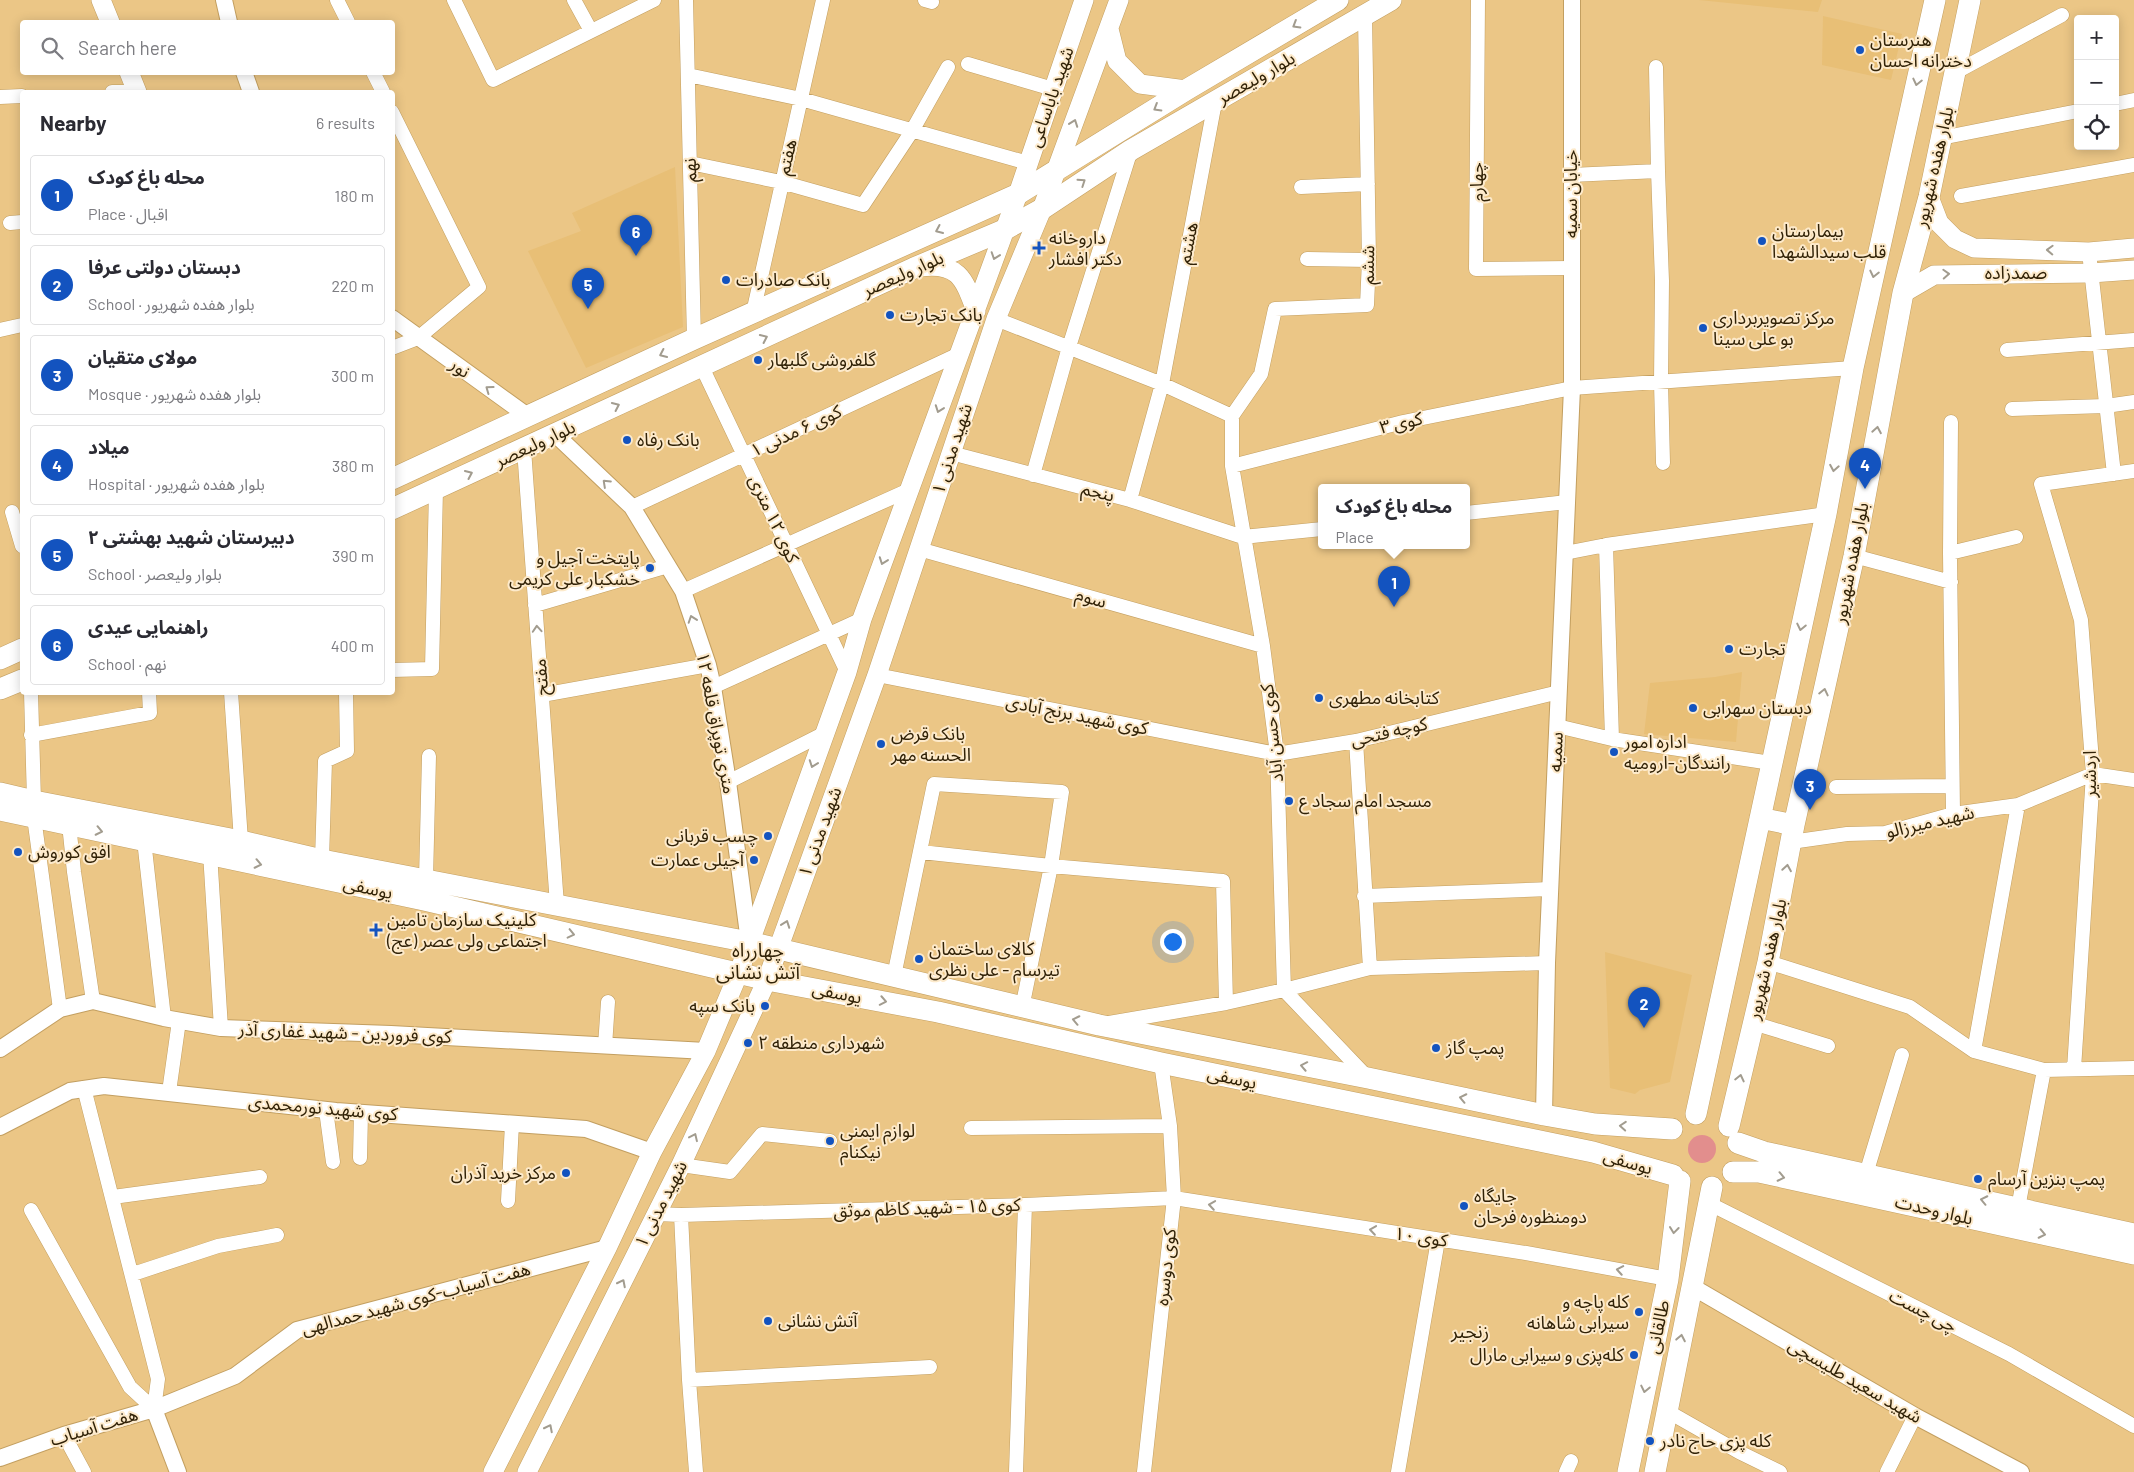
<!DOCTYPE html>
<meta charset="utf-8">
<style>
body{margin:0;font-family:Barlow,"Noto Sans Arabic",sans-serif;background:#f2f2f3;color:#2b2b33}
.controls{position:absolute;right:15px;top:15px;display:grid;overflow:hidden;border-radius:5px;box-shadow:0 2px 12px #0003}
.controls button{width:45px;height:45px;display:grid;place-items:center;padding:0;border:0;border-bottom:1px solid #e1e1e2;background:#fff;color:#2b2b33;font:25px sans-serif}
.you{position:absolute;left:1172px;top:941px;width:18px;height:18px;margin:-12px;border:4px solid #fff;border-radius:50%;background:#1a73e8;box-shadow:0 0 0 8px #1a73e833}
.badge{display:grid;place-items:center;width:32px;height:32px;border-radius:50%;background:#1353bf;color:#fff;font-size:16px;font-weight:700}
.pin{position:absolute;translate:-50% -41px;filter:drop-shadow(0 1px 2px #0008)}
.pin::after{content:'';position:absolute;top:26px;width:18px;height:15px;background:inherit;clip-path:polygon(0 0,100% 0,50% 100%)}
.popup{position:absolute;left:1318px;top:484px;width:152px;height:65px;box-sizing:border-box;display:grid;place-content:center;border-radius:5px;background:#fff;filter:drop-shadow(0 1px 4px #0005);font-size:16px;white-space:nowrap;color:#7c7c81}
.popup b{font-size:19px;color:#2b2b33}
.popup::after{content:'';position:absolute;left:50%;top:100%;margin-left:-10px;border:10px solid transparent;border-top-color:#fff}
.list{margin:0;padding:0;list-style:none}
h2{display:flex;justify-content:space-between;align-items:center;height:65px;margin:0;padding:0 20px;font-size:21px}
h2 small{font-size:16px;font-weight:400;color:#7c7c81}
.list li{display:grid;grid-template-columns:32px 1fr auto;gap:15px;align-items:center;box-sizing:border-box;height:80px;margin:0 10px 10px;padding:0 10px;border:1px solid #e1e1e2;border-radius:5px}
.list b{display:block;font-size:19px;white-space:nowrap}
.list p{margin:0;font-size:16px;white-space:nowrap;color:#7c7c81}
.list em{font-size:16px;font-style:normal;color:#7c7c81}
.icon{flex:none;width:28px;height:28px;fill:none;stroke:currentColor;stroke-width:2;stroke-linecap:round;stroke-linejoin:round}
.map{position:relative;flex:none;width:2134px;height:1472px;overflow:hidden}
.search{position:absolute;background:#fff;box-shadow:0 2px 12px #0003;left:20px;top:20px;width:375px;height:55px;display:flex;align-items:center;gap:12px;box-sizing:border-box;padding:0 18px;border-radius:5px;color:#7c7c81;font-size:19px}
.panel{position:absolute;background:#fff;box-shadow:0 2px 12px #0003;left:20px;top:90px;width:375px;height:605px;border-radius:5px}
.map>svg:first-child{display:block}
.built{fill:#e8bf76}
.green{fill:#e28e8d}
.lines{fill:none;stroke-linecap:round;stroke-linejoin:round}
.minor-casing{stroke:#c39f60;stroke-width:15}
.tertiary-casing{stroke:#c39f60;stroke-width:18}
.secondary-casing{stroke:#c39f60;stroke-width:20}
.primary-casing{stroke:#c39f60;stroke-width:22}
.minor{stroke:#fff;stroke-width:14}
.tertiary{stroke:#fff;stroke-width:16}
.secondary{stroke:#fff;stroke-width:19}
.primary{stroke:#fff;stroke-width:21}
.oneway{stroke:#a29c8f}
.poi-dot{fill:#1353bf;stroke:#fdeacb;stroke-width:2}
.labels{text-anchor:middle;stroke-width:4;stroke-linejoin:round;paint-order:stroke}
.poi-label{font-size:18px;fill:#312207;stroke:#fdeacb;text-anchor:start}
.street-label{font-size:18px;fill:#312207;stroke:#fdeacb}
.neighbourhood-label{font-size:19px;fill:#312207;stroke:#fdeacb}
</style>
<div class="map">
<svg width="2134" height="1472" viewBox="0 0 2134 1472">
<rect width="100%" height="100%" fill="#ebc686"/>
<path class="built" d="M1699,0H1822L1818,12Z
M1823,16L1902,34L1891,80L1822,65Z
M675,167L683,327L586,368L528,251L581,231L572,213Z
M1742,672L1736,742L1644,734L1650,683L1715,677Z
M1605,952L1692,975L1670,1082L1640,1090L1635,1094L1610,1088Z"/>
<path class="green" d="M1688 1149a14 14 0 1 1 28 0a14 14 0 1 1-28 0Z"/>
<g class="lines">
<defs>
<path id="minor" d="M337,0L348,22
M454,0L493,80L654,0
M574,0L591,31
M686,0L694,339
M925,0L932,2
M1478,0L1476,269L1571,268
M968,64L1053,89
M1656,67L1658,171
M373,72L383,92
M1956,72L2062,15
M688,75L801,99L1028,163
M112,92H136
M0,97L22,96
M2115,104L2134,100
M392,112L479,287L418,338L392,348
M1941,138L2078,111
M690,163L781,182L863,205L912,131L948,67
M1571,175L1658,171L1662,281L1661,382L1663,463
M1301,187L1368,184
M1961,196L2134,165
M10,223L22,222
M2089,252L2114,474
M1307,259L1369,260
M753,313L823,0
M996,319L1162,384L1232,416
M0,330L22,325
M2007,350L2134,340
M702,367L847,672
M2012,409L2106,406L2134,402
M1232,416V466L1263,646L1277,754L1284,990L1368,1078
M1232,416L1261,374L1275,309L1367,305L1369,260L1365,16
M1951,422L1950,553L1953,814
M524,449L557,905
M951,453L1130,500L1243,537L1322,529
M1232,466L1403,422L1572,388L1853,368
M1033,475L1069,347L1131,150
M1130,500L1162,384L1215,102
M632,507L959,354
M12,512L22,546
M1466,513L1567,502
M1606,545L1612,739
M919,549L1263,646
M1565,553L1606,545L1826,514
M1950,553L2016,537
M1854,556L1951,582
M683,591L909,490
M535,605L668,566
M392,670L432,669L436,489
M877,675L1277,754L1356,741L1559,692
M713,687L862,619
M31,692L34,801
M231,692L241,841
M542,695L708,665
M1557,726L1612,739L1771,763
M31,735L150,713L149,692
M1356,741L1370,968
M728,782L825,733
M1836,787L1951,786
M34,817L60,1009
M69,824L74,872L93,1001
M144,840L164,1018
M1791,842L1847,834L1885,833L1953,814L2018,805L2093,774L2134,780
M921,852L1051,866L1223,881L1226,1003
M210,853L221,1028
M322,860L325,761L347,751L346,692
M426,879L429,756
M1364,896L1551,889
M1768,962L1910,1007L1974,1051L2044,1070L2134,1068
M894,976L934,784L1062,792L1051,866L1022,1008
M1109,1023L1226,1003L1284,990L1370,968L1547,963
M1753,1023L1828,1046
M605,1046L608,1002
M1974,1051L2018,805
M2074,1069L2093,774L2081,620L2041,484L2134,471
M84,1088L158,1379L154,1409
M169,1092L179,1021
M326,1110L333,1162
M971,1128L1170,1126
M360,1158L361,1113
M681,1165L730,1172L762,1134L830,1141
M1866,1174L1902,1055
M113,1197L260,1177
M508,1201L512,1124
M1708,1203L2009,1354L2134,1426
M2018,1208L2044,1070
M31,1210L130,1387L154,1409
M656,1214L681,1215L689,1380L696,1472
M681,1215L1025,1205L1174,1198L1526,1253L1668,1279
M133,1274L218,1246L277,1235
M689,1380L930,1367
M1667,1411L1739,1452L1780,1472
M64,1435L84,1472
M1016,1472L1025,1205
M1144,1472L1174,1198L1170,1126L1161,1063
M1398,1472L1438,1240
M1566,1472L1571,1461
M1887,1472L1915,1416"/>
<path id="tertiary" d="M224,0L229,22
M244,72L251,92
M392,318L529,417
M555,434L632,507L683,591L708,665L713,687L728,782L749,942
M0,1049L60,1009L93,1001L164,1018L221,1028L391,1034L706,1051
M1544,1115L1547,963L1572,388V0
M0,1127L70,1091L104,1086L336,1111L586,1129L652,1152
M1691,1286L1915,1416L2021,1472
M154,1409L178,1472
M0,1458L64,1435L154,1409L235,1376L297,1330L607,1248"/>
<path id="secondary" d="M101,0L110,22
M1109,29L1117,61L1140,84L1186,90
M129,72L137,92
M1929,197L1939,223L1955,239L1974,248L2089,252L2134,248
M920,267C959,262 964,279 976,311
M1903,293L1934,275L2091,273L2134,270
M493,1472L607,1248L652,1152L706,1051L739,972L847,672L862,619L1018,194L1084,0
M527,1472L681,1165L767,980L877,675L996,319L1042,209L1119,0"/>
<path id="primary" d="M392,479L694,339L1018,194L1186,90L1338,0
M392,509L914,268L1004,230L1042,209L1131,150L1391,0
M0,659L22,649
M0,689L22,680
M0,793L34,801L241,841L322,860L749,942L1099,1025L1368,1078L1544,1115L1595,1124L1672,1129
M0,810L424,900L767,980L938,1012L1161,1063L1593,1152L1673,1175
M1760,818L1794,825
M1696,1114L1826,514L1853,368L1935,0
M1729,1126L1768,962L1794,825L1854,556L1903,293L1929,197L1970,0
M1738,1143L1764,1152L2134,1234
M1733,1172H1759L2134,1254
M1628,1472L1668,1279L1680,1181
M1655,1472L1712,1187"/>
</defs>
<use href="#minor" class="minor-casing"/>
<use href="#tertiary" class="tertiary-casing"/>
<use href="#secondary" class="secondary-casing"/>
<use href="#primary" class="primary-casing"/>
<use href="#minor" class="minor"/>
<use href="#tertiary" class="tertiary"/>
<use href="#secondary" class="secondary"/>
<use href="#primary" class="primary"/>
</g>
<defs><path id="oneway-chevron" d="M-2-3.5L2.5 0L-2 3.5" fill="none" stroke-width="1.6" stroke-linecap="round" stroke-linejoin="round" transform="scale(1.25)"/></defs>
<g class="oneway">
<use href="#oneway-chevron" transform="translate(1296 25) rotate(149)"/>
<use href="#oneway-chevron" transform="translate(1917 82) rotate(103)"/>
<use href="#oneway-chevron" transform="translate(1157 108) rotate(149)"/>
<use href="#oneway-chevron" transform="translate(1074 123) rotate(-70)"/>
<use href="#oneway-chevron" transform="translate(1082 182) rotate(-34)"/>
<use href="#oneway-chevron" transform="translate(939 230) rotate(156)"/>
<use href="#oneway-chevron" transform="translate(2050 250) rotate(-178)"/>
<use href="#oneway-chevron" transform="translate(995 256) rotate(109)"/>
<use href="#oneway-chevron" transform="translate(1874 274) rotate(103)"/>
<use href="#oneway-chevron" transform="translate(1946 274) rotate(-3)"/>
<use href="#oneway-chevron" transform="translate(764 338) rotate(-25)"/>
<use href="#oneway-chevron" transform="translate(663 354) rotate(155)"/>
<use href="#oneway-chevron" transform="translate(489 389) rotate(-144)"/>
<use href="#oneway-chevron" transform="translate(616 406) rotate(-25)"/>
<use href="#oneway-chevron" transform="translate(939 409) rotate(110)"/>
<use href="#oneway-chevron" transform="translate(1877 430) rotate(-80)"/>
<use href="#oneway-chevron" transform="translate(1834 468) rotate(100)"/>
<use href="#oneway-chevron" transform="translate(469 474) rotate(-24)"/>
<use href="#oneway-chevron" transform="translate(606 483) rotate(-137)"/>
<use href="#oneway-chevron" transform="translate(883 561) rotate(110)"/>
<use href="#oneway-chevron" transform="translate(692 619) rotate(-109)"/>
<use href="#oneway-chevron" transform="translate(1801 627) rotate(102)"/>
<use href="#oneway-chevron" transform="translate(537 629) rotate(-94)"/>
<use href="#oneway-chevron" transform="translate(1824 692) rotate(-77)"/>
<use href="#oneway-chevron" transform="translate(813 764) rotate(110)"/>
<use href="#oneway-chevron" transform="translate(99 831) rotate(12)"/>
<use href="#oneway-chevron" transform="translate(258 864) rotate(12)"/>
<use href="#oneway-chevron" transform="translate(1787 868) rotate(-81)"/>
<use href="#oneway-chevron" transform="translate(786 924) rotate(-70)"/>
<use href="#oneway-chevron" transform="translate(571 934) rotate(13)"/>
<use href="#oneway-chevron" transform="translate(883 1001) rotate(11)"/>
<use href="#oneway-chevron" transform="translate(1076 1020) rotate(-168)"/>
<use href="#oneway-chevron" transform="translate(1304 1066) rotate(-169)"/>
<use href="#oneway-chevron" transform="translate(1740 1078) rotate(-77)"/>
<use href="#oneway-chevron" transform="translate(1463 1098) rotate(-168)"/>
<use href="#oneway-chevron" transform="translate(1623 1126) rotate(-176)"/>
<use href="#oneway-chevron" transform="translate(694 1137) rotate(-65)"/>
<use href="#oneway-chevron" transform="translate(1781 1177) rotate(12)"/>
<use href="#oneway-chevron" transform="translate(1984 1200) rotate(-168)"/>
<use href="#oneway-chevron" transform="translate(1212 1205) rotate(-171)"/>
<use href="#oneway-chevron" transform="translate(1373 1230) rotate(-172)"/>
<use href="#oneway-chevron" transform="translate(1674 1230) rotate(97)"/>
<use href="#oneway-chevron" transform="translate(2042 1234) rotate(12)"/>
<use href="#oneway-chevron" transform="translate(1620 1270) rotate(-170)"/>
<use href="#oneway-chevron" transform="translate(622 1283) rotate(-63)"/>
<use href="#oneway-chevron" transform="translate(1681 1338) rotate(-79)"/>
<use href="#oneway-chevron" transform="translate(1645 1389) rotate(102)"/>
<use href="#oneway-chevron" transform="translate(549 1428) rotate(-63)"/>
</g>
<g class="poi-dot">
<circle cx="1860" cy="50" r="5"/>
<circle cx="1762" cy="241" r="5"/>
<path d="M1036.5 240.5h5v5h5v5h-5v5h-5v-5h-5v-5h5z"/>
<circle cx="726" cy="280" r="5"/>
<circle cx="890" cy="315" r="5"/>
<circle cx="1703" cy="328" r="5"/>
<circle cx="758" cy="360" r="5"/>
<circle cx="627" cy="440" r="5"/>
<circle cx="650" cy="568" r="5"/>
<circle cx="1729" cy="649" r="5"/>
<circle cx="1319" cy="698" r="5"/>
<circle cx="1693" cy="708" r="5"/>
<circle cx="881" cy="744" r="5"/>
<circle cx="1614" cy="752" r="5"/>
<circle cx="1289" cy="801" r="5"/>
<circle cx="768" cy="836" r="5"/>
<circle cx="18" cy="852" r="5"/>
<circle cx="754" cy="860" r="5"/>
<path d="M373.5 922.5h5v5h5v5h-5v5h-5v-5h-5v-5h5z"/>
<circle cx="919" cy="959" r="5"/>
<circle cx="765" cy="1006" r="5"/>
<circle cx="748" cy="1043" r="5"/>
<circle cx="1436" cy="1048" r="5"/>
<circle cx="830" cy="1141" r="5"/>
<circle cx="566" cy="1173" r="5"/>
<circle cx="1978" cy="1179" r="5"/>
<circle cx="1464" cy="1206" r="5"/>
<circle cx="1639" cy="1312" r="5"/>
<circle cx="768" cy="1321" r="5"/>
<circle cx="1634" cy="1355" r="5"/>
<circle cx="1650" cy="1441" r="5"/>
</g>
<g class="labels">
<g class="poi-label">
<text x="1870" y="46">هنرستان<tspan x="1870" dy="21">دخترانه احسان</tspan></text>
<text x="1772" y="237">بیمارستان<tspan x="1772" dy="21">قلب سیدالشهدا</tspan></text>
<text x="1049" y="244">داروخانه<tspan x="1049" dy="21">دکتر افشار</tspan></text>
<text x="736" y="286">بانک صادرات</text>
<text x="900" y="321">بانک تجارت</text>
<text x="1713" y="324">مرکز تصویربرداری<tspan x="1713" dy="21">بو علی سینا</tspan></text>
<text x="768" y="366">گلفروشی گلبهار</text>
<text x="637" y="446">بانک رفاه</text>
<text x="640" y="564" text-anchor="end">پایتخت آجیل و<tspan x="640" dy="21">خشکبار علی کریمی</tspan></text>
<text x="1739" y="655">تجارت</text>
<text x="1329" y="704">کتابخانه مطهری</text>
<text x="1703" y="714">دبستان سهرابی</text>
<text x="891" y="740">بانک قرض<tspan x="891" dy="21">الحسنه مهر</tspan></text>
<text x="1624" y="748">اداره امور<tspan x="1624" dy="21">رانندگان-ارومیه</tspan></text>
<text x="1299" y="807">مسجد امام سجاد ع</text>
<text x="758" y="842" text-anchor="end">چسب قربانی</text>
<text x="28" y="858">افق کوروش</text>
<text x="744" y="866" text-anchor="end">آجیلی عمارت</text>
<text x="387" y="926">کلینیک سازمان تامین<tspan x="387" dy="21">اجتماعی ولی عصر (عج)</tspan></text>
<text x="929" y="955">کالای ساختمان<tspan x="929" dy="21">تیرسام - علی نظری</tspan></text>
<text x="755" y="1012" text-anchor="end">بانک سپه</text>
<text x="758" y="1049">شهرداری منطقه ۲</text>
<text x="1446" y="1054">پمپ گاز</text>
<text x="840" y="1137">لوازم ایمنی<tspan x="840" dy="21">نیکنام</tspan></text>
<text x="556" y="1179" text-anchor="end">مرکز خرید آذران</text>
<text x="1988" y="1185">پمپ بنزین آرسام</text>
<text x="1474" y="1202">جایگاه<tspan x="1474" dy="21">دومنظوره فرحان</tspan></text>
<text x="1629" y="1308" text-anchor="end">کله پاچه و<tspan x="1629" dy="21">سیرابی شاهانه</tspan></text>
<text x="778" y="1327">آتش نشانی</text>
<text x="1624" y="1361" text-anchor="end">کله‌پزی و سیرابی مارال</text>
<text x="1660" y="1447">کله پزى حاج نادر</text>
</g>
<g class="street-label">
<text transform="translate(1256 78) rotate(-30)" y="6">بلوار ولیعصر</text>
<text transform="translate(1051 97) rotate(-71)" y="6">شهید باباساعی</text>
<text transform="translate(787 157) rotate(-77)" y="6">هفتم</text>
<text transform="translate(1934 167) rotate(-77)" y="6">بلوار هفده شهریور</text>
<text transform="translate(690 170) rotate(-91)" y="6">نهم</text>
<text transform="translate(1477 182) rotate(-90)" y="6">چهارم</text>
<text transform="translate(1571 194) rotate(-90)" y="6">خیابان سمیه</text>
<text transform="translate(1188 243) rotate(-79)" y="6">هشتم</text>
<text transform="translate(1368 265) rotate(-89)" y="6">ششم</text>
<text x="2016" y="279">صمدزاده</text>
<text transform="translate(903 274) rotate(-24)" y="6">بلوار ولیعصر</text>
<text transform="translate(460 368) rotate(36)" y="6">نور</text>
<text transform="translate(1401 423) rotate(-13)" y="6">کوی ۳</text>
<text transform="translate(796 431) rotate(-25)" y="6">کوی ۶ مدنی ۱</text>
<text transform="translate(535 444) rotate(-25)" y="6">بلوار ولیعصر</text>
<text transform="translate(952 449) rotate(-72)" y="6">شهید مدنی ۱</text>
<text transform="translate(1098 492) rotate(14)" y="6">پنجم</text>
<text transform="translate(774 519) rotate(65)" y="6">کوی ۱۲ متری</text>
<text transform="translate(1851 563) rotate(-79)" y="6">بلوار هفده شهریور</text>
<text transform="translate(1091 598) rotate(16)" y="6">سوم</text>
<text transform="translate(541 677) rotate(-94)" y="6">مفتح</text>
<text transform="translate(1077 715) rotate(11)" y="6">کوی شهید برنج آبادی</text>
<text transform="translate(716 723) rotate(79)" y="6">۱۲ متری توپراق قلعه</text>
<text transform="translate(1389 732) rotate(-13)" y="6">کوچه فتحی</text>
<text transform="translate(1272 733) rotate(-96)" y="6">کوی حسن آباد</text>
<text transform="translate(1556 752) rotate(-88)" y="6">سمیه</text>
<text transform="translate(2090 774) rotate(-90)" y="6">اردشیر</text>
<text transform="translate(1930 822) rotate(-13)" y="6">شهید میرزالو</text>
<text transform="translate(820 832) rotate(-70)" y="6">شهید مدنی ۱</text>
<text transform="translate(368 888) rotate(12)" y="6">یوسفی</text>
<text transform="translate(1767 959) rotate(-77)" y="6">بلوار هفده شهریور</text>
<text transform="translate(837 993) rotate(11)" y="6">یوسفی</text>
<text transform="translate(345 1033) rotate(2)" y="6">کوی فروردین - شهید غفاری آذر</text>
<text transform="translate(1232 1078) rotate(12)" y="6">یوسفی</text>
<text transform="translate(323 1108) rotate(5)" y="6">کوی شهید نورمحمدی</text>
<text transform="translate(1628 1162) rotate(16)" y="6">یوسفی</text>
<text transform="translate(661 1204) rotate(-63)" y="6">شهید مدنی ۱</text>
<text transform="translate(927 1208) rotate(-2)" y="6">کوی ۱۵ - شهید کاظم موثق</text>
<text transform="translate(1934 1210) rotate(13)" y="6">بلوار وحدت</text>
<text transform="translate(1421 1237) rotate(8)" y="6">کوی ۱۰</text>
<text transform="translate(1166 1267) rotate(-84)" y="6">کوی دوسره</text>
<text transform="translate(416 1299) rotate(-15)" y="6">هفت آسیاب-کوی شهید حمدالهی</text>
<text transform="translate(1923 1311) rotate(27)" y="6">چی چست</text>
<text transform="translate(1658 1327) rotate(-78)" y="6">طالقانی</text>
<text transform="translate(1855 1381) rotate(30)" y="6">شهید سعید طلیسچی</text>
<text transform="translate(94 1427) rotate(-17)" y="6">هفت آسیاب</text>
</g>
<g class="neighbourhood-label">
<text x="758" y="957">چهارراه<tspan x="758" dy="22">آتش نشانی</tspan></text>
<text x="1470" y="1338">زنجیر</text>
</g>
</g>
</svg>
<div class="controls">
<button>+</button>
<button>−</button>
<button><svg class="icon" aria-label="locate" viewBox="0 0 24 24"><circle cx="12" cy="12" r="6"/><path d="M12 2v4M12 18v4M2 12h4M18 12h4"/></svg></button>
</div>
<div class="you"></div>
<div class="pin badge" style="left:1394px;top:607px">1</div>
<div class="popup"><b>محله باغ کودک</b>Place</div>
<div class="pin badge" style="left:1644px;top:1028px">2</div>
<div class="pin badge" style="left:1810px;top:810px">3</div>
<div class="pin badge" style="left:1865px;top:489px">4</div>
<div class="pin badge" style="left:588px;top:309px">5</div>
<div class="pin badge" style="left:636px;top:256px">6</div>
<div class="search"><svg class="icon" aria-label="search" viewBox="0 0 24 24"><circle cx="10" cy="10" r="6"/><path d="M15 15l6 6"/></svg>Search here</div>
<section class="panel">
<h2>Nearby<small>6 results</small></h2>
<ul class="list">
<li><span class="badge">1</span><div><b>محله باغ کودک</b><p>Place · اقبال</p></div><em>180 m</em></li>
<li><span class="badge">2</span><div><b>دبستان دولتی عرفا</b><p>School · بلوار هفده شهریور</p></div><em>220 m</em></li>
<li><span class="badge">3</span><div><b>مولای متقیان</b><p>Mosque · بلوار هفده شهریور</p></div><em>300 m</em></li>
<li><span class="badge">4</span><div><b>میلاد</b><p>Hospital · بلوار هفده شهریور</p></div><em>380 m</em></li>
<li><span class="badge">5</span><div><b>دبیرستان شهید بهشتی ۲</b><p>School · بلوار ولیعصر</p></div><em>390 m</em></li>
<li><span class="badge">6</span><div><b>راهنمایی عیدی</b><p>School · نهم</p></div><em>400 m</em></li>
</ul>
</section>
</div>
